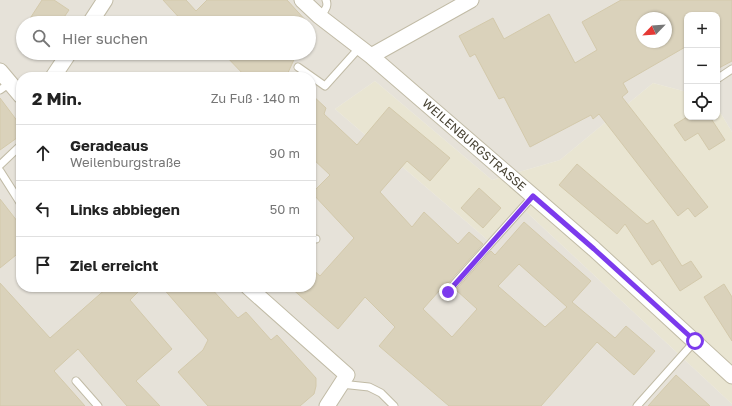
<!DOCTYPE html>
<html lang="de">
<meta charset="utf-8">
<style>
body{margin:0;font-family:"Golos Text",sans-serif;background:#f6f6f6;color:#222}
.controls{position:absolute;right:12px;top:12px;display:grid;overflow:hidden;border-radius:8px;box-shadow:0 1px 3px #0004}
.controls button{width:36px;height:36px;display:grid;place-items:center;padding:0;border:0;border-bottom:1px solid #e0e0e0;background:#fff;color:#222;font:20px sans-serif}
.compass{position:absolute;left:636px;top:12px;width:36px;height:36px;border-radius:50%;background:#fff;box-shadow:0 1px 3px #0004;rotate:245deg}
.stop{position:absolute;width:12px;height:12px;margin:-9px;border:3px solid #7c3aed;border-radius:50%;background:#fff}
.stop.end{background:#7c3aed;border-color:#fff;box-shadow:0 1px 4px #0008}
.list{margin:0;padding:0;list-style:none}
h2{display:flex;justify-content:space-between;align-items:center;height:52px;margin:0;padding:0 16px;font-size:17px}
h2 small{font-size:13px;font-weight:400;color:#767676}
.list li{display:grid;grid-template-columns:26px 1fr auto;gap:12px;align-items:center;box-sizing:border-box;height:56px;padding:0 16px;border-top:1px solid #e0e0e0}
.list b{display:block;font-size:15px;white-space:nowrap}
.list p{margin:0;font-size:13px;white-space:nowrap;color:#767676}
.list em{font-size:13px;font-style:normal;color:#767676}
.icon{flex:none;width:22px;height:22px;fill:none;stroke:currentColor;stroke-width:2;stroke-linecap:round;stroke-linejoin:round}
.map{position:relative;flex:none;width:732px;height:406px;overflow:hidden}
.search{position:absolute;background:#fff;box-shadow:0 1px 3px #0004;left:16px;top:16px;width:300px;height:44px;display:flex;align-items:center;gap:10px;box-sizing:border-box;padding:0 14px;border-radius:22px;color:#767676;font-size:15px}
.panel{position:absolute;background:#fff;box-shadow:0 1px 3px #0004;left:16px;top:72px;width:300px;height:220px;border-radius:16px}
.map>svg:first-child{display:block}
.residential{fill:#e9e5d2}
.industrial{fill:#e6e2d9;fill-rule:evenodd}
.building{fill:#dad2bb;stroke:#d3c9ab;fill-rule:evenodd}
.lines{fill:none;stroke-linecap:round;stroke-linejoin:round}
.lane-casing{stroke:#c1bba6;stroke-width:9}
.street-casing{stroke:#c1bba6;stroke-width:17}
.lane{stroke:#fff;stroke-width:7}
.street{stroke:#fff;stroke-width:15}
.route{stroke:#7c3aed;stroke-width:5}
.labels{text-anchor:middle;stroke-width:3.5;stroke-linejoin:round;paint-order:stroke}
.street-label{font-size:12px;fill:#474233;stroke:#fff}
</style>
<div class="map">
<svg width="732" height="406" viewBox="0 0 732 406">
<rect width="100%" height="100%" fill="#f4f2e4"/>
<path class="residential" d="M375,81L492,180L560,160L653,83L687,92V117H717V107L732,132V404L520,206L490,242L335,109Z"/>
<path class="industrial" d="M0,0H732V132L717,107V15H687V92L653,83L560,160L492,180L375,81L335,109L490,242L520,206L732,404V406H0ZM642,18H666V42H642ZM23,23H309V53H23ZM21,77H311V287H21Z"/>
<path class="building" d="M42,0H54L69,10L60,23H27Z
M163,0H186L196,11L207,0H287L308,23H184Z
M621,0H732V61L717,69V15H687V46L623,83L628,92L622,97L708,207L695,217L688,208L678,216L599,114L593,119L591,115L530,147L504,97L499,99L475,54L470,57L459,36L493,18L504,39L549,14L575,63L597,50L582,22ZM642,18H666V42H642Z
M223,53H297L286,77H246Z
M311,94L326,108L324,114L357,145L389,107L450,158L430,181L407,161L380,192L412,227L424,212L458,244L469,232L483,244L448,283L447,282L423,309L452,337L477,309L456,290L491,251L495,255L524,222L591,281L572,302L615,338L626,326L655,351L634,375L597,342L541,406H449L379,346L395,327L365,297L338,329L290,287H311V268L320,276L354,238L312,193L330,175L311,157ZM519,264L567,307L545,327L498,286Z
M0,98L21,126V135L0,150Z
M687,117H710L725,140L709,150L698,133L685,141L674,125Z
M577,164L647,224L653,220L682,266L691,261L702,277L680,291L660,260L652,265L625,224L617,234L559,185Z
M479,188L501,208L483,228L461,208Z
M0,199L21,226V251L0,268Z
M0,283L50,338L108,287H143L130,300L172,349L136,381L160,406H127L78,349L54,371L85,406H0Z
M724,284L732,297V341L704,297Z
M162,287H210L238,318L246,312L271,340L277,335L316,378V386L314,394L300,406H208L178,372L203,350L208,340Z
M676,375L710,406H648Z"/>
<g class="lines">
<defs>
<path id="lane" d="M320,17C324,11 329,7 326,0
M298,67L325,86L360,47
M717,79L732,69
M0,90L10,83
M0,165L21,145
M0,171L21,204
M311,239H316
M448,291L533,196
M76,381L98,406
M341,384L369,387L381,393L394,406
M637,406L695,341"/>
<path id="street" d="M302,0L319,16L371,56L533,196L594,249L732,376
M90,23L105,0
M371,56L471,0
M0,71L21,96
M53,77L69,53
M248,287L347,375L327,406"/>
</defs>
<use href="#lane" class="lane-casing"/>
<use href="#street" class="street-casing"/>
<use href="#lane" class="lane"/>
<use href="#street" class="street"/>
</g>
<g class="lines">
<path class="route" d="M448,292L533,196L594,249L695,341"/>
</g>
<g class="labels">
<g class="street-label">
<text transform="translate(474 145) rotate(41)" y="4">WEILENBURGSTRASSE</text>
</g>
</g>
</svg>
<div class="controls">
<button>+</button>
<button>−</button>
<button><svg class="icon" aria-label="locate" viewBox="0 0 24 24"><circle cx="12" cy="12" r="6"/><path d="M12 2v4M12 18v4M2 12h4M18 12h4"/></svg></button>
</div>
<svg class="compass" viewBox="-18 -18 36 36"><path d="M0-13l5 13h-10z" fill="#e53935"/><path d="M0 13l5-13h-10z" fill="#767676"/></svg>
<div class="stop" style="left:695px;top:341px"></div>
<div class="stop end" style="left:448px;top:292px"></div>
<div class="search"><svg class="icon" aria-label="search" viewBox="0 0 24 24"><circle cx="10" cy="10" r="6"/><path d="M15 15l6 6"/></svg>Hier suchen</div>
<section class="panel">
<h2>2 Min.<small>Zu Fuß · 140 m</small></h2>
<ul class="list">
<li><svg class="icon" aria-label="ahead" viewBox="0 0 24 24"><path d="M12 20V5M6 11l6-6 6 6"/></svg><div><b>Geradeaus</b><p>Weilenburgstraße</p></div><em>90 m</em></li>
<li><svg class="icon" aria-label="left" viewBox="0 0 24 24"><path d="M17 20v-9H6M10 6l-5 5 5 5"/></svg><div><b>Links abbiegen</b></div><em>50 m</em></li>
<li><svg class="icon" aria-label="arrive" viewBox="0 0 24 24"><path d="M6 21V4h12l-3 4 3 4H6"/></svg><div><b>Ziel erreicht</b></div></li>
</ul>
</section>
</div>
